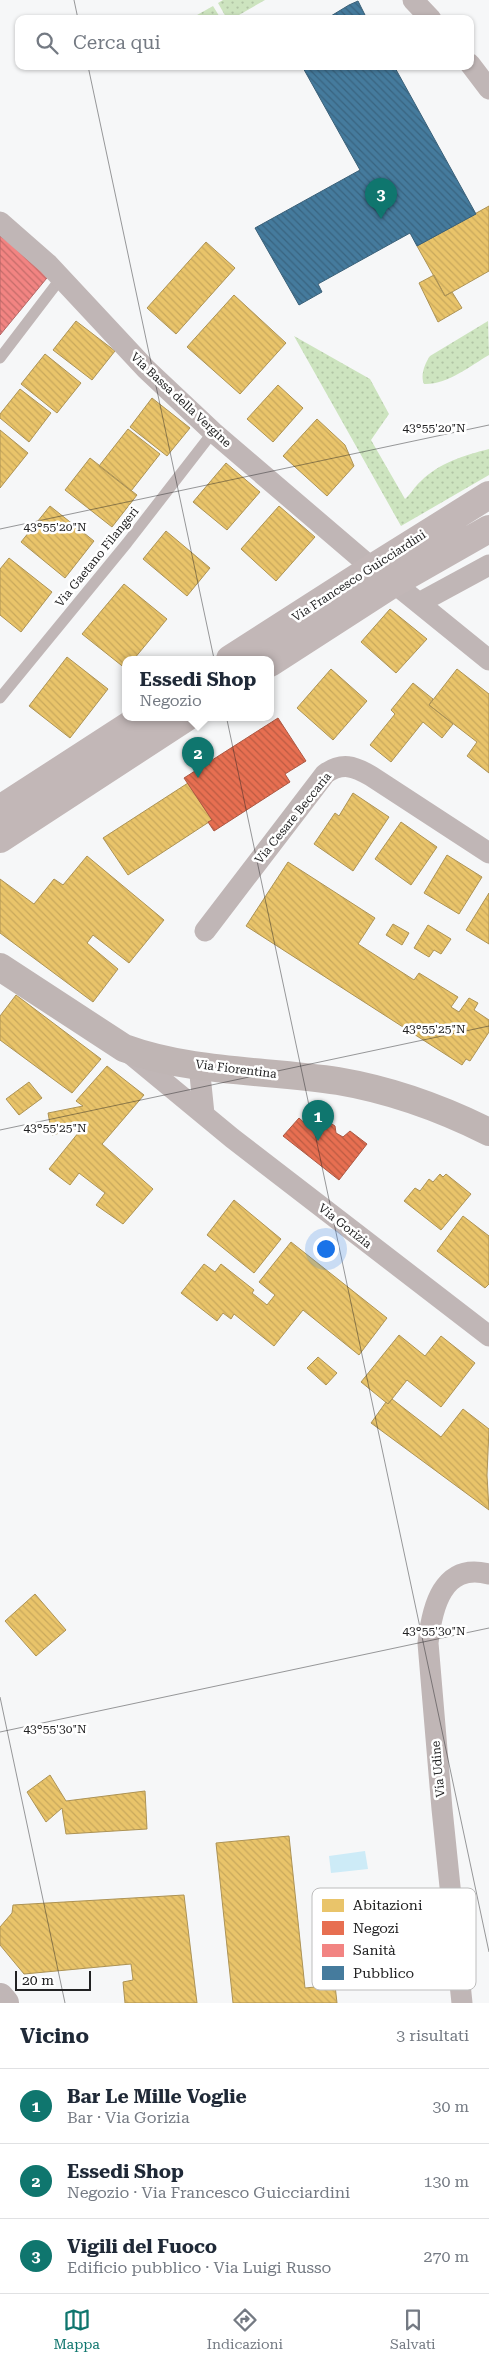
<!DOCTYPE html>
<html lang="it">
<meta charset="utf-8">
<style>
body{margin:0;font-family:"Roboto Serif",serif;background:#f6f6f7;color:#1f2937}
.scale{position:absolute;left:15px;bottom:12px;width:76px;box-sizing:border-box;padding-left:5px;border:2px solid #222223;border-top:0;font-size:14px;line-height:18px;white-space:nowrap;color:#222223;-webkit-text-stroke:4px #fff;paint-order:stroke}
.you{position:absolute;left:325px;top:1248px;width:18px;height:18px;margin:-12px;border:4px solid #fff;border-radius:50%;background:#1a73e8;box-shadow:0 0 0 8px #1a73e833}
.badge{display:grid;place-items:center;width:32px;height:32px;border-radius:50%;background:#0f766e;color:#fff;font-size:16px;font-weight:700}
.pin{position:absolute;translate:-50% -41px;filter:drop-shadow(0 1px 2px #0008)}
.pin::after{content:'';position:absolute;top:26px;width:18px;height:15px;background:inherit;clip-path:polygon(0 0,100% 0,50% 100%)}
.popup{position:absolute;left:122px;top:656px;width:152px;height:65px;box-sizing:border-box;display:grid;place-content:center;border-radius:10px;background:#fff;filter:drop-shadow(0 1px 4px #0005);font-size:16px;white-space:nowrap;color:#747a83}
.popup b{font-size:19px;color:#1f2937}
.popup::after{content:'';position:absolute;left:50%;top:100%;margin-left:-10px;border:10px solid transparent;border-top-color:#fff}
.list{margin:0;padding:0;list-style:none}
h2{display:flex;justify-content:space-between;align-items:center;height:65px;margin:0;padding:0 20px;font-size:21px}
h2 small{font-size:16px;font-weight:400;color:#747a83}
.list li{display:grid;grid-template-columns:32px 1fr auto;gap:15px;align-items:center;box-sizing:border-box;height:75px;padding:0 20px;border-top:1px solid #e0e1e3}
.list b{display:block;font-size:19px;white-space:nowrap}
.list p{margin:0;font-size:16px;white-space:nowrap;color:#747a83}
.list em{font-size:16px;font-style:normal;color:#747a83}
.icon{flex:none;width:28px;height:28px;fill:none;stroke:currentColor;stroke-width:2;stroke-linecap:round;stroke-linejoin:round}
.map{position:relative;flex:none;width:489px;height:2003px;overflow:hidden}
.search{position:absolute;background:#fff;box-shadow:0 1px 4px #0004;left:15px;right:15px;top:15px;height:55px;display:flex;align-items:center;gap:12px;box-sizing:border-box;padding:0 18px;border-radius:10px;color:#747a83;font-size:19px}
.sheet{height:290px;background:#fff}
nav{display:flex;justify-content:space-around;align-items:center;box-sizing:border-box;height:70px;border-top:1px solid #e0e1e3;background:#fff;font-size:14px;color:#747a83}
nav a{display:grid;justify-items:center;gap:2px}
nav .on{color:#0f766e}
.map>svg:first-child{display:block}
.grass{fill:url(#grass-dots)}
.water{fill:#cdebf7}
.homes{fill:url(#homes-back-hatch);stroke:#ad9355}
.shops{fill:url(#shops-back-hatch);stroke:#ac5843}
.health{fill:url(#health-back-hatch);stroke:#b46766}
.public{fill:url(#public-back-hatch);stroke:#3a6078}
.lines{fill:none;stroke-linecap:round;stroke-linejoin:round}
.service{stroke:#c0b6b6;stroke-width:11}
.minor{stroke:#c0b6b6;stroke-width:21}
.tertiary{stroke:#c0b6b6;stroke-width:28}
.secondary{stroke:#bfb5b4;stroke-width:28}
.primary{stroke:#c2b7b7;stroke-width:28}
.ticks{fill:none;stroke:#222223;stroke-width:1;stroke-opacity:0.45}
.labels{text-anchor:middle;stroke-width:5;stroke-linejoin:round;paint-order:stroke}
.street-label{font-size:12px;fill:#222223;stroke:#fff}
.key{fill:#fff;stroke:#bdbdbd;stroke-width:1}
.key-label{font-size:14px;fill:#222223}
.ticks-label{font-size:12px;text-anchor:middle;fill:#222223;stroke:#fff;stroke-width:5;stroke-linejoin:round;paint-order:stroke}
</style>
<div class="map">
<svg width="489" height="2003" viewBox="0 0 489 2003">
<defs>
<pattern id="grass-dots" width="8" height="8" patternUnits="userSpaceOnUse" patternTransform="scale(1.25)"><rect width="8" height="8" fill="#cde4bf"/><path d="M2 2h.1M6 6h.1" fill="none" stroke="#b0c3a4" stroke-width="1.8" stroke-linecap="round"/></pattern>
<pattern id="homes-back-hatch" width="6" height="6" patternUnits="userSpaceOnUse" patternTransform="scale(1.25)"><rect width="6" height="6" fill="#e9c46a"/><path d="M-1 5l2 2M0 0l6 6M5-1l2 2" fill="none" stroke="#c8a85c"/></pattern>
<pattern id="shops-back-hatch" width="6" height="6" patternUnits="userSpaceOnUse" patternTransform="scale(1.25)"><rect width="6" height="6" fill="#e76f51"/><path d="M-1 5l2 2M0 0l6 6M5-1l2 2" fill="none" stroke="#bb5b43"/></pattern>
<pattern id="health-back-hatch" width="6" height="6" patternUnits="userSpaceOnUse" patternTransform="scale(1.25)"><rect width="6" height="6" fill="#f28482"/><path d="M-1 5l2 2M0 0l6 6M5-1l2 2" fill="none" stroke="#c46c6a"/></pattern>
<pattern id="public-back-hatch" width="6" height="6" patternUnits="userSpaceOnUse" patternTransform="scale(1.25)"><rect width="6" height="6" fill="#457b9d"/><path d="M-1 5l2 2M0 0l6 6M5-1l2 2" fill="none" stroke="#396480"/></pattern>
</defs>
<rect width="100%" height="100%" fill="#f6f7f8"/>
<path class="grass" d="M223,0H265L232,19H227L218,3Z
M213,6L221,19H190Z
M488,321L489,355C470,366 447,385 424,384C420,376 425,363 430,356Z
M294,336L370,379L389,414L371,440L405,499C411,494 415,486 421,481C439,463 465,455 489,449V475L401,526Z"/>
<path class="water" d="M365,1851L368,1869L331,1873L329,1856Z"/>
<path class="homes" d="M489,206V271L445,296L417,246Z
M206,242L235,268L176,334L147,308Z
M434,275L445,296L452,292L462,308L438,322L419,283Z
M234,295L286,343L240,394L187,347Z
M76,321L115,351L92,380L53,350Z
M45,354L81,383L57,413L21,384Z
M278,385L303,408L273,442L247,419Z
M20,389L51,413L29,442L0,418V414Z
M152,398L190,428L167,456L130,427Z
M317,419L345,445L354,466L327,496L283,456Z
M128,429L160,454L131,491L99,466Z
M0,430L28,453L0,488Z
M90,458L137,495L112,527L65,490Z
M226,463L260,492L227,530L193,502Z
M50,506L94,541L65,578L21,542Z
M279,506L315,537L276,581L241,549Z
M166,531L210,568L187,596L143,559Z
M9,558L52,592L21,632L0,615V569Z
M124,584L167,619L134,659H126V669L82,634Z
M390,609L427,639L396,673L361,642Z
M67,657L108,689L70,738L29,706Z
M331,669L367,701L333,740L297,708Z
M457,669L489,694V773L467,756L477,742L429,705Z
M413,683L433,699L429,705L453,724L442,738L423,722L391,762L370,745L395,714L391,710Z
M188,783L212,820L128,875L103,838Z
M353,793L389,817L353,871L314,844L335,813L339,816Z
M401,822L437,847L411,885L375,859Z
M447,855L482,877L459,914L424,893Z
M87,856L164,920L129,963L93,935L87,943L118,969L93,1002L0,933V879L34,904L54,879L63,885Z
M288,862L375,918L358,944L414,980L419,973L458,997L451,1007L459,1012L469,998L478,1003L474,1010L489,1020V1032L470,1061L466,1059L462,1065L246,926Z
M489,893V944L466,930Z
M393,924L409,933L402,945L386,935Z
M428,925L451,939L441,954L434,950L429,957L414,948Z
M16,995L101,1059L72,1093L0,1040V1016Z
M107,1066L144,1095L102,1144L153,1189L123,1224L96,1205L105,1193L79,1173L70,1185L49,1169L83,1127L52,1135L48,1113L83,1106L76,1101Z
M29,1082L42,1098L19,1115L6,1099Z
M440,1174L443,1177L446,1174L471,1194L441,1230L404,1201L415,1188L420,1191L429,1179L433,1182Z
M234,1200L281,1239L254,1273L207,1235Z
M463,1216L489,1236V1284L485,1288L437,1251Z
M291,1242L387,1318L359,1355L303,1310L274,1346L234,1314L231,1319L223,1313L217,1321L181,1293L204,1264L215,1272L221,1264L254,1290L252,1293L267,1305L275,1295L259,1282Z
M399,1335L425,1356L441,1336L475,1363L441,1407L407,1380L388,1404L361,1382Z
M318,1357L337,1373L326,1385L307,1368Z
M392,1399L441,1437L463,1409L489,1429L487,1475L489,1510L371,1423L386,1402L388,1404Z
M35,1594L66,1630L36,1656L5,1621Z
M50,1775L66,1801L145,1791L147,1829L66,1834L62,1808L46,1822L27,1792Z
M289,1836L305,1988L335,1985L337,2003H233L216,1843Z
M184,1895L197,2003H125L123,1982L133,1980L131,1964L24,1974L0,1945V1927L12,1913L13,1905Z"/>
<path class="shops" d="M278,718L306,761L285,774L290,782L214,831L208,822L212,820L184,778Z
M299,1118L309,1127L314,1121L326,1120L335,1126L336,1133L343,1137L350,1131L367,1144L339,1180L283,1136Z"/>
<path class="health" d="M0,236L51,273L0,335Z"/>
<path class="public" d="M358,1L367,19H326L349,5Z
M302,66H394L476,214L417,246L410,233L318,284L322,292L299,305L255,228L360,170Z"/>
<g class="lines">
<path class="service" d="M0,358L61,278
M0,698L127,543L213,432"/>
<path class="minor" d="M413,0L431,19
M470,64L489,89
M0,222L48,264L146,369L213,432L372,568
M394,583L489,660
M419,603L489,565
M205,931L325,774C342,762 354,766 371,776L489,853
M128,1052L232,1138L489,1336
M199,1065L204,1114
M462,2003L442,1809L428,1643C432,1608 442,1562 489,1574"/>
<path class="tertiary" d="M0,1997L5,2003"/>
<path class="secondary" d="M0,967L124,1048C192,1073 267,1070 338,1081C391,1090 441,1108 489,1132"/>
<path class="primary" d="M230,659L372,568L489,495
M270,663L394,583L489,529
M0,809L142,717
M0,839L187,717"/>
</g>
<path class="ticks" d="M74,0L78,19M88,66L489,1952M0,529L489,425M0,1130L489,1026M0,1697L65,2003M0,1732L489,1628"/>
<g class="labels">
<g class="street-label">
<text transform="translate(181 400) rotate(43)" y="4">Via Bassa della Vergine</text>
<text transform="translate(97 557) rotate(-51)" y="4">Via Gaetano Filangeri</text>
<text transform="translate(359 576) rotate(-33)" y="4">Via Francesco Guicciardini</text>
<text transform="translate(293 818) rotate(-51)" y="4">Via Cesare Beccaria</text>
<text transform="translate(236 1069) rotate(7)" y="4">Via Fiorentina</text>
<text transform="translate(345 1226) rotate(38)" y="4">Via Gorizia</text>
<text transform="translate(438 1769) rotate(-95)" y="4">Via Udine</text>
</g>
</g>
<rect x="312" y="1888" width="164" height="102" rx="8" class="key"/>
<rect x="322" y="1899" width="22" height="13" fill="#e9c46a"/>
<rect x="322" y="1921" width="22" height="14" fill="#e76f51"/>
<rect x="322" y="1944" width="22" height="13" fill="#f28482"/>
<rect x="322" y="1966" width="22" height="14" fill="#457b9d"/>
<g class="key-label">
<text x="353" y="1910">Abitazioni</text>
<text x="353" y="1933">Negozi</text>
<text x="353" y="1955">Sanità</text>
<text x="353" y="1978">Pubblico</text>
</g>
<g class="ticks-label">
<text x="434" y="432">43°55'20"N</text>
<text x="55" y="531">43°55'20"N</text>
<text x="434" y="1033">43°55'25"N</text>
<text x="55" y="1132">43°55'25"N</text>
<text x="434" y="1635">43°55'30"N</text>
<text x="55" y="1733">43°55'30"N</text>
</g>
</svg>
<div class="scale">20 m</div>
<div class="you"></div>
<div class="pin badge" style="left:318px;top:1141px">1</div>
<div class="pin badge" style="left:198px;top:778px">2</div>
<div class="popup"><b>Essedi Shop</b>Negozio</div>
<div class="pin badge" style="left:381px;top:219px">3</div>
<div class="search"><svg class="icon" aria-label="search" viewBox="0 0 24 24"><circle cx="10" cy="10" r="6"/><path d="M15 15l6 6"/></svg>Cerca qui</div>
</div>
<section class="sheet">
<h2>Vicino<small>3 risultati</small></h2>
<ul class="list">
<li><span class="badge">1</span><div><b>Bar Le Mille Voglie</b><p>Bar · Via Gorizia</p></div><em>30 m</em></li>
<li><span class="badge">2</span><div><b>Essedi Shop</b><p>Negozio · Via Francesco Guicciardini</p></div><em>130 m</em></li>
<li><span class="badge">3</span><div><b>Vigili del Fuoco</b><p>Edificio pubblico · Via Luigi Russo</p></div><em>270 m</em></li>
</ul>
</section>
<nav>
<a class="on"><svg class="icon" aria-label="map" viewBox="0 0 24 24"><path d="M3 6l6-2 6 2 6-2v14l-6 2-6-2-6 2zM9 4v14M15 6v14"/></svg>Mappa</a>
<a><svg class="icon" aria-label="directions" viewBox="0 0 24 24"><path d="M12 3l9 9-9 9-9-9zM9 14v-3h6M13 9l2 2-2 2"/></svg>Indicazioni</a>
<a><svg class="icon" aria-label="saved" viewBox="0 0 24 24"><path d="M7 4h10v16l-5-4-5 4z"/></svg>Salvati</a>
</nav>
